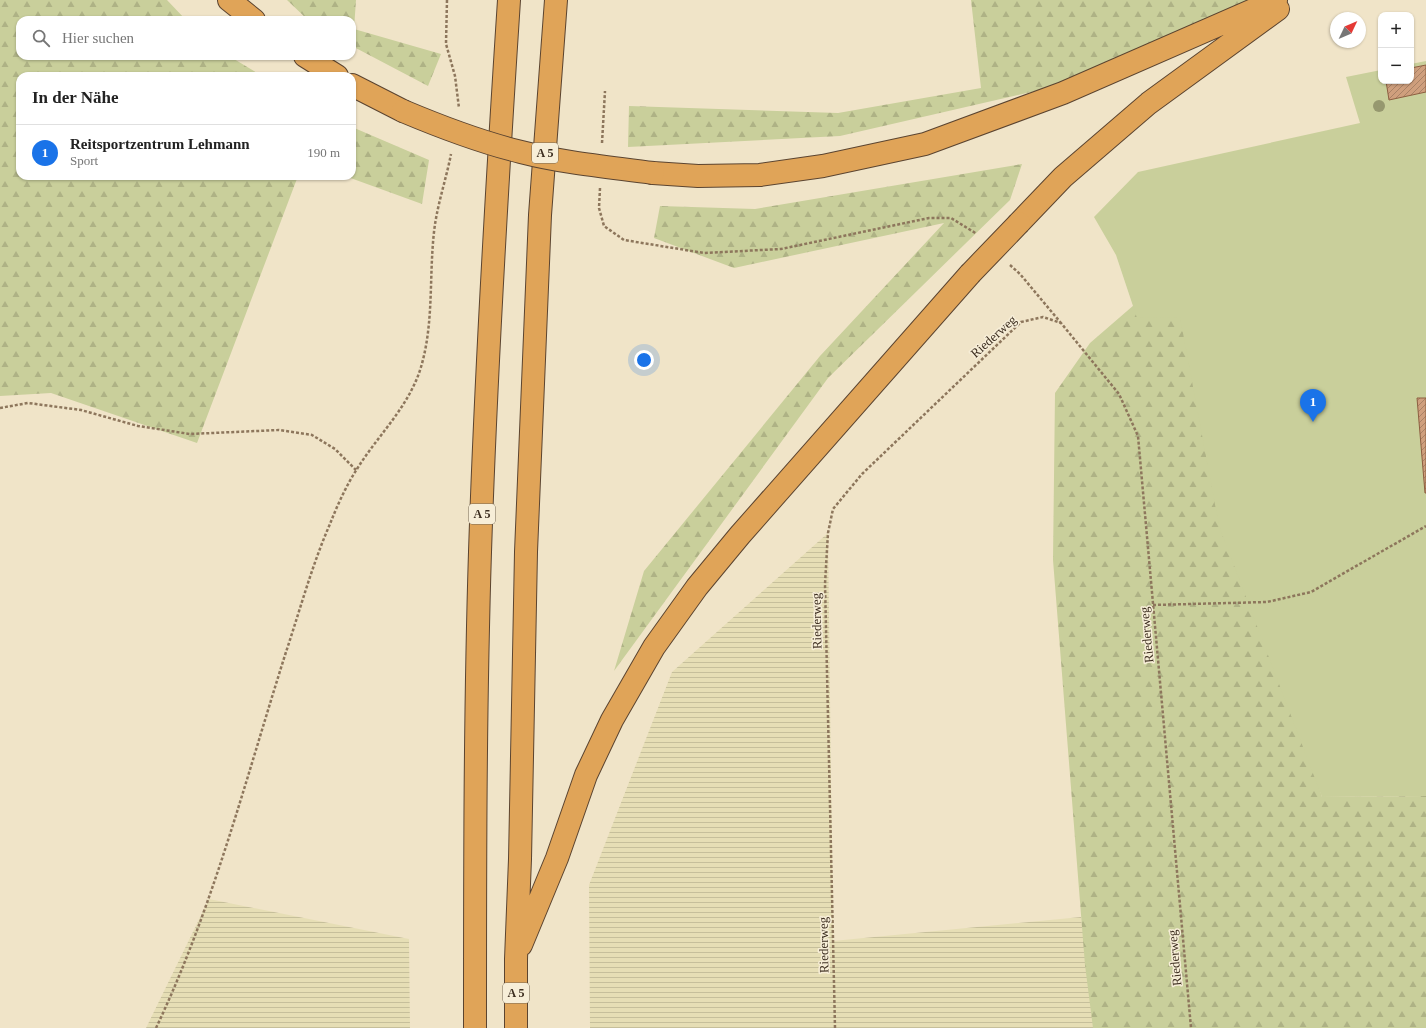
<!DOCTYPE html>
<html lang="de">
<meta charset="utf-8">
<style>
body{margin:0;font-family:Georgia,serif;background:#f6f6f6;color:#222}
.controls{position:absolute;right:12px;top:12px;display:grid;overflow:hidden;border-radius:8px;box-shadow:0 1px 3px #0004}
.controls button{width:36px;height:36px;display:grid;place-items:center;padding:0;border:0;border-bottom:1px solid #e0e0e0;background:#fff;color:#222;font:20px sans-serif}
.compass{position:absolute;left:1330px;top:12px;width:36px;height:36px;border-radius:50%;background:#fff;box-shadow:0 1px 3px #0004;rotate:46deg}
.you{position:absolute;left:644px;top:360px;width:14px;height:14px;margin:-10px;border:3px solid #fff;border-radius:50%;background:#1a73e8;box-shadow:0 0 0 6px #1a73e833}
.badge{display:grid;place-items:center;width:26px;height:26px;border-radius:50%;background:#1a73e8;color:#fff;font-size:13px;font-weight:700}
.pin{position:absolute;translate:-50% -33px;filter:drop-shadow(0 1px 2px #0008)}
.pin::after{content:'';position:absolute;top:21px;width:14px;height:12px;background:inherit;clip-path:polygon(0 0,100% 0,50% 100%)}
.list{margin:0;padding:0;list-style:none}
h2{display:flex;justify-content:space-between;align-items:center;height:52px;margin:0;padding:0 16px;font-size:17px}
h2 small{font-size:13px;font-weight:400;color:#767676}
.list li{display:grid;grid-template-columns:26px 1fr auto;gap:12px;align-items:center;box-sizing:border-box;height:56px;padding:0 16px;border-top:1px solid #e0e0e0}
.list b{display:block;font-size:15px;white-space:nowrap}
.list p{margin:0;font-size:13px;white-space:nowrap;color:#767676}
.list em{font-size:13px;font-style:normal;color:#767676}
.icon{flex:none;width:22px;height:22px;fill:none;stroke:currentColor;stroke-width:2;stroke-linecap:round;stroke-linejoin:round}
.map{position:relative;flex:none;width:1426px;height:1028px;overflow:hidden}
.search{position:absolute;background:#fff;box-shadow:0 1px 3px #0004;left:16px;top:16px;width:340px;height:44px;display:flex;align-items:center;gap:10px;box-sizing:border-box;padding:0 14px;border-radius:12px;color:#767676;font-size:15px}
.panel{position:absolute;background:#fff;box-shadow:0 1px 3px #0004;left:16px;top:72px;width:340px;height:108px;border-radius:12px}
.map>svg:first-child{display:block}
.farmland{fill:url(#farmland-rules)}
.forest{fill:url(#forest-firs)}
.pitch{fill:#c9cf9b}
.building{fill:url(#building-hatch);stroke:#8d5f41}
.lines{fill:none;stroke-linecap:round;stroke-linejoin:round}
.highway-casing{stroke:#5b4430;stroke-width:24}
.path{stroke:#8d765c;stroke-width:2.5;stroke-dasharray:3 2;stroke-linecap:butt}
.highway{stroke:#e0a458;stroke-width:22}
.highway-bridge-casing{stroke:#5b4430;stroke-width:24;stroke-linecap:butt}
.highway-bridge{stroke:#e0a458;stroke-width:22}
.tree{fill:#96986f}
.labels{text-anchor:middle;stroke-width:3;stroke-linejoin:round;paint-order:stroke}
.shield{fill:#f7eed8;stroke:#756857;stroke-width:1}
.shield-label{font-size:12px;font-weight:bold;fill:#3d2e20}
.street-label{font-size:13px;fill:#3d2e20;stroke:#f7eed8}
</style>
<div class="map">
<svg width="1426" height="1028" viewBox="0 0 1426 1028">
<defs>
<pattern id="farmland-rules" width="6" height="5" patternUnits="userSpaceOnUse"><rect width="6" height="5" fill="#e6deb5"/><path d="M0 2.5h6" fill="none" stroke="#c6bf9b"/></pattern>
<pattern id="forest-firs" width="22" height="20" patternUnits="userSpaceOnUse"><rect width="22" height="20" fill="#c9cf9b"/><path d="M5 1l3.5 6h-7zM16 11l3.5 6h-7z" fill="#aeb285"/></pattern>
<pattern id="building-hatch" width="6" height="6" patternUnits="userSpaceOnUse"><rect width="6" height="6" fill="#cf9f7d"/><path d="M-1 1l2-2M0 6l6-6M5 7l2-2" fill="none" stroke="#a98266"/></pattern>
</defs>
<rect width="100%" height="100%" fill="#f0e4c8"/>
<path class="farmland" d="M828,533L833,941L1081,917L1095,1028H590L589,885L672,672Z
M209,899L409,939L410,1028H146Z"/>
<path class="forest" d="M0,0H167L186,20H20V56H229L262,76H20V176H298L197,443L51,393L0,396Z
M287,0H356L354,29L441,54L428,86L352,46V20H308Z
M971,0H1258L1096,77L840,136L628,147L629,106L838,113L981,88Z
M352,127L429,160L422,204L345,176H352Z
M1022,164L1010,200L828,378L614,671L644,571L820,356L944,223L734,268L654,238L660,206L755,209Z
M1171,273L1322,797L1426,796V1028H1093L1085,965L1053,560L1055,393L1090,343Z"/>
<path class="pitch" d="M1426,61V796L1322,797L1219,526L1180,317L1137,318L1116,255L1094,217L1138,172L1360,123L1346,77L1381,70V81H1411V64Z"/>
<path class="building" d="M1426,65V92L1389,100L1386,81H1411V68Z
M1417,398H1426V493H1425Z"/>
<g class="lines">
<defs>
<path id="highway" d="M229,0L254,20
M305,56L337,76
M352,85L403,111
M653,173L698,176L760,175L823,166L925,144L1063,93L1276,0
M1019,223L1063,177L1149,103L1278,9
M521,945L557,858L586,775L612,720L654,647L697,587L740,535L970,274
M475,1028C475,870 475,711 480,552C486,368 497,184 509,0
M516,1028V959L520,859L526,552L540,215L556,0"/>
</defs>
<use href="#highway" class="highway-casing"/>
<path class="path" d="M447,0L446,44L455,76L459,108
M602,143L605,91
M600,188L599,208L604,226L624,240L704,253L781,249L929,218H951L977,234
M1010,265L1020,274L1061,323
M0,408L28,403L81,410L138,426L190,434L279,430L312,435L335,449L356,470
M1153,605L1267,602L1311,592L1426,526
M156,1028C213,908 246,778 286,652C300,610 312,565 330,524C337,506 346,486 357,469C378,435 409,407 421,367C434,323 429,277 434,232C437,205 446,180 451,154
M835,1028L825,584L828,533L833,509L862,474L1021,322L1043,317L1061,323L1119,394L1138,436L1191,1028"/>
<use href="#highway" class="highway"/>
<defs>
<path id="highway-bridge" d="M403,111C441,127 480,142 521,152C564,163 609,167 653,173
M970,274L1019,223"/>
</defs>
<use href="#highway-bridge" class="highway-bridge-casing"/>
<use href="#highway-bridge" class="highway-bridge"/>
</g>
<circle class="tree" cx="1379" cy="106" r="6"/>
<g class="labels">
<g class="shield">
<rect x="532" y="143" width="26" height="20" rx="3"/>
<rect x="469" y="504" width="26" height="20" rx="3"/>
<rect x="503" y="983" width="26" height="20" rx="3"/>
</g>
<g class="shield-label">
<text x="545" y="157">A 5</text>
<text x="482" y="518">A 5</text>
<text x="516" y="997">A 5</text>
</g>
<g class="street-label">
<text transform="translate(993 336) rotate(-42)" y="5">Riederweg</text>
<text transform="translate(816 621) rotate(-91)" y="5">Riederweg</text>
<text transform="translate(1146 635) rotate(-95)" y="5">Riederweg</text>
<text transform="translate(823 945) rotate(-91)" y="5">Riederweg</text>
<text transform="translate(1174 958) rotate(-95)" y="5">Riederweg</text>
</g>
</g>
</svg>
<div class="controls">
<button>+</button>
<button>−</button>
</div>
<svg class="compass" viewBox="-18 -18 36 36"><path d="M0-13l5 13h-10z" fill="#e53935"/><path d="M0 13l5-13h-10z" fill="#767676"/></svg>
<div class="you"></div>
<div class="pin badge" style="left:1313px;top:422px">1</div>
<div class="search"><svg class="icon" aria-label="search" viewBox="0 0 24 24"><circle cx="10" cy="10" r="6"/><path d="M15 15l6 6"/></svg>Hier suchen</div>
<section class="panel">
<h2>In der Nähe<small></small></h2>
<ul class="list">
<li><span class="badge">1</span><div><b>Reitsportzentrum Lehmann</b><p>Sport</p></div><em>190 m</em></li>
</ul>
</section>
</div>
